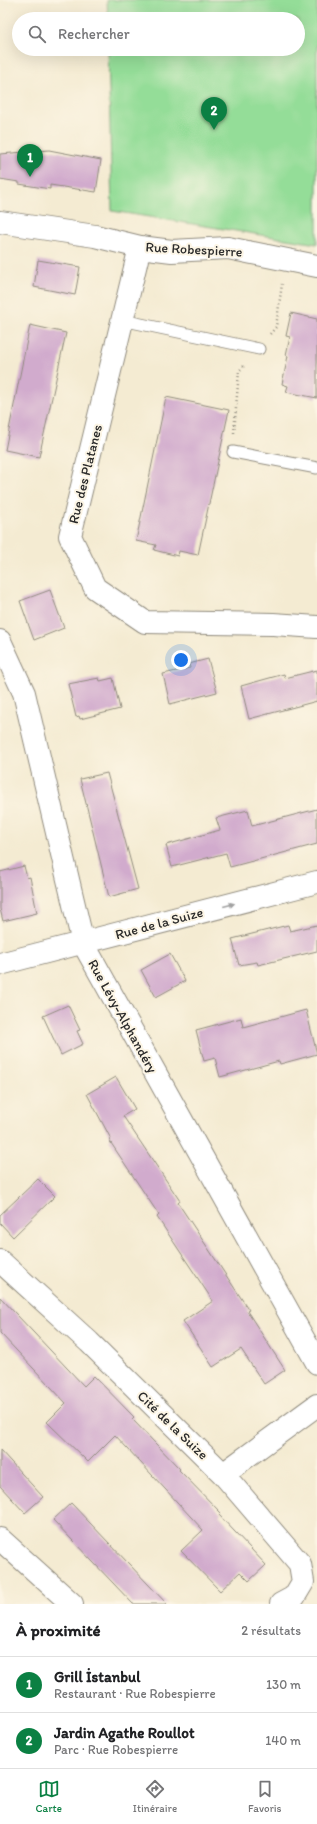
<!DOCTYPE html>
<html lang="fr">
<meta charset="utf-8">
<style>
body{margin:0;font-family:Itim,sans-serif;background:#f2f2f2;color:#202124}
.you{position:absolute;left:181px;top:660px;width:14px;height:14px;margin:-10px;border:3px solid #fff;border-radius:50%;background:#1a73e8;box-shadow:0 0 0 6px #1a73e833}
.badge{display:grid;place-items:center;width:26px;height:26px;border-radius:50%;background:#0b8043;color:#fff;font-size:13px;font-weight:700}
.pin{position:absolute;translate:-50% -33px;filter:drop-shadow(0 1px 2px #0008)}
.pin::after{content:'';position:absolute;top:21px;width:14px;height:12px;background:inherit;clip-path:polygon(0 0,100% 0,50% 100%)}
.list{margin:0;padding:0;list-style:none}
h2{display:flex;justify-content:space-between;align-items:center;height:52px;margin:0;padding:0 16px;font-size:17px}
h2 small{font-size:13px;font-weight:400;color:#757577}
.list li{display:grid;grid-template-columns:26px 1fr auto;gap:12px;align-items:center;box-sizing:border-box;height:56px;padding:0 16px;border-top:1px solid #e0e0e0}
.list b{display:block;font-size:15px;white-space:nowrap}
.list p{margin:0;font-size:13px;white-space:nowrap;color:#757577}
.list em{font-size:13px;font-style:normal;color:#757577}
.icon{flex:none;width:22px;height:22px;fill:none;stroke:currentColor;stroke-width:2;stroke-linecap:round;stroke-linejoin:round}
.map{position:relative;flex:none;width:317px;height:1604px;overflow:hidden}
.search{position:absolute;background:#fff;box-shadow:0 4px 16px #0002;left:12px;right:12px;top:12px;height:44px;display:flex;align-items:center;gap:10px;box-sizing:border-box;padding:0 14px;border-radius:22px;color:#757577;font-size:15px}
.sheet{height:164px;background:#fff}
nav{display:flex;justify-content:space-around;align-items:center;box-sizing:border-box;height:56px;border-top:1px solid #e0e0e0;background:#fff;font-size:11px;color:#757577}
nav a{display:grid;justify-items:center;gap:2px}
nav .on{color:#0b8043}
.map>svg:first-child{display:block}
.green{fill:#94dd98;stroke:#608462}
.building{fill:#d1abcd}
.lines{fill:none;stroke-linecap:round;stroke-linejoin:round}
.lane-casing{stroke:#908b7e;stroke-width:13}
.street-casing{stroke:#908b7e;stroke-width:24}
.secondary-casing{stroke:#908b7e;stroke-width:24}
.path{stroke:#908b7e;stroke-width:2.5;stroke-dasharray:1 3;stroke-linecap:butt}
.lane{stroke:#fff;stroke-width:11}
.street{stroke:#fff;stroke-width:22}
.secondary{stroke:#fff;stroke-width:22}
.oneway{fill:#a0a0a0}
.labels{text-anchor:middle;stroke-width:4;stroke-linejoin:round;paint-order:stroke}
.street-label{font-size:14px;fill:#2b2b2b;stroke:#fcf5e5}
</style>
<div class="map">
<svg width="317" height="1604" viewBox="0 0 317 1604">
<rect width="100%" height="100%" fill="#fcf5e5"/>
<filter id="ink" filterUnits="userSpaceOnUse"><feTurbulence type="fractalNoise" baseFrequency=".025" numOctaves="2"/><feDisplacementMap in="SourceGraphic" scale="8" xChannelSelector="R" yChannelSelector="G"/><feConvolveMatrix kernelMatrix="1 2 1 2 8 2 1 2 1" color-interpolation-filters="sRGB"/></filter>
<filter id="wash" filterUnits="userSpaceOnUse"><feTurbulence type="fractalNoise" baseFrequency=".012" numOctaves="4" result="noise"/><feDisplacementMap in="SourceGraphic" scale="16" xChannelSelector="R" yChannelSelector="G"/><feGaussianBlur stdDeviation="0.9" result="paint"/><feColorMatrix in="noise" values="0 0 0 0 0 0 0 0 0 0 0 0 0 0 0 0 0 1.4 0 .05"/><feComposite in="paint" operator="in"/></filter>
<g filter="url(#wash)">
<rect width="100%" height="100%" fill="#f4ebd2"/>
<path class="green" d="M107,0H317V244L112,211L108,49H298V19H108Z"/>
<g id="blocks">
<path class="building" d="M49,150L101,160L96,192L50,185V189L19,184V182L0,179V154Z
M38,260L80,267L75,295L34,287Z
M291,313L317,319V398L286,392L288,386L282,384L288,356L286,355L290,337L286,336Z
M30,325L66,333L39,457L5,450Z
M166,397L229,410L198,555L179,551L178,556L154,550L156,545L136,541Z
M50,590L64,628L34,640L20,601Z
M208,659L217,692L170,704L163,674L190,668L189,664Z
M317,670V701L249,719L241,686L284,674L285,678Z
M99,678L100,681L113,678L120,709L80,719L79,716L76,717L68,684Z
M107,773L138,889L109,897L80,779Z
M317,809V844L230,867L226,853L172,867L166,845L220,830L216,818L248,810L252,826Z
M24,866L27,878L30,877L37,913L3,921L0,909V872Z
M288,925L290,931L317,925V951L258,965L257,962L239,965L232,939Z
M170,954L185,981L156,997L141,970Z
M68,1005L80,1030L77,1031L83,1044L61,1055L43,1016Z
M306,1010L317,1054L280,1064L279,1061L220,1077L215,1058L204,1061L196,1030L241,1018L243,1027Z
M116,1077L135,1109L123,1116L180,1201L178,1203L249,1310L247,1311L285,1370L264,1384L241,1349L213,1367L183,1321L213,1301L157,1217L159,1215L109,1140L111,1139L87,1094Z
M38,1179L55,1196L13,1237L0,1223V1215Z
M0,1297L84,1386L94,1376L134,1417L132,1419L180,1469L179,1470L221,1513L219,1515L266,1565L249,1581L240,1572L220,1591L181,1551L203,1530L115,1435L88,1462L47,1422L66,1403L0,1333Z
M0,1450L43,1497L25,1513L0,1486Z
M71,1503L167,1604H133L53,1520Z"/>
</g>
</g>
<g filter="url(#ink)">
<use href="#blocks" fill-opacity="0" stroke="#908b7e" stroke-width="1"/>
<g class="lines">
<defs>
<path id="lane" d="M122,320L259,349
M233,452L317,468"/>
<path id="street" d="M140,247L70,536L95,588L145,622L273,624L317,627
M0,964L317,882
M0,1261L89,1342L223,1474L300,1564L303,1582L294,1597L281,1604
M223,1474L317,1405
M0,1539L72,1604"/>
<path id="secondary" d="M0,222L95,236L140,247L172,251L228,248L317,266
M0,641L24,693L83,943L317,1363"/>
</defs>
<use href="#lane" class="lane-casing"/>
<use href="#street" class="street-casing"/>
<use href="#secondary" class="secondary-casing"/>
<path class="path" d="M270,334L276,327L282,284
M234,433L239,371L245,365"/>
<use href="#lane" class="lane"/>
<use href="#street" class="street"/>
<use href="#secondary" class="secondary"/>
</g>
<defs><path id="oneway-solid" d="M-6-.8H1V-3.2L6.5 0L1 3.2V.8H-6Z"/></defs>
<use class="oneway" href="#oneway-solid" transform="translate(229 905) rotate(-15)"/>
</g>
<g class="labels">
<g class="street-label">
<text transform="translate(194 249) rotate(3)" y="5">Rue Robespierre</text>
<text transform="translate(85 474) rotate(-76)" y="5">Rue des Platanes</text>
<text transform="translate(159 923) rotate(-15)" y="5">Rue de la Suize</text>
<text transform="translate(123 1016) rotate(61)" y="5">Rue Lévy-Alphandéry</text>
<text transform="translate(173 1425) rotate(44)" y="5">Cité de la Suize</text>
</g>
</g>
</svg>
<div class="you"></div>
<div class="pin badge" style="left:30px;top:177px">1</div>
<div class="pin badge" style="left:214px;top:130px">2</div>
<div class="search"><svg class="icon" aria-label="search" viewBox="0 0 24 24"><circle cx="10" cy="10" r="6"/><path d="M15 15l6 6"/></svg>Rechercher</div>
</div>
<section class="sheet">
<h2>À proximité<small>2 résultats</small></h2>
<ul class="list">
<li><span class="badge">1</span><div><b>Grill İstanbul</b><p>Restaurant · Rue Robespierre</p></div><em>130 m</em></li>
<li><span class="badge">2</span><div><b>Jardin Agathe Roullot</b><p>Parc · Rue Robespierre</p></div><em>140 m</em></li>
</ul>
</section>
<nav>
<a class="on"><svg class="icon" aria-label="map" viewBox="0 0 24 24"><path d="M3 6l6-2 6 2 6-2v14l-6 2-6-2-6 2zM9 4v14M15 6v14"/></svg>Carte</a>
<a><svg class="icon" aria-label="directions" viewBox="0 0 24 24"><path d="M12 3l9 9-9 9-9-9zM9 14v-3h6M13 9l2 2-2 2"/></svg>Itinéraire</a>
<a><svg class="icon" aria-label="saved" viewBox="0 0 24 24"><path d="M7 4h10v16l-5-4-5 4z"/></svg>Favoris</a>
</nav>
